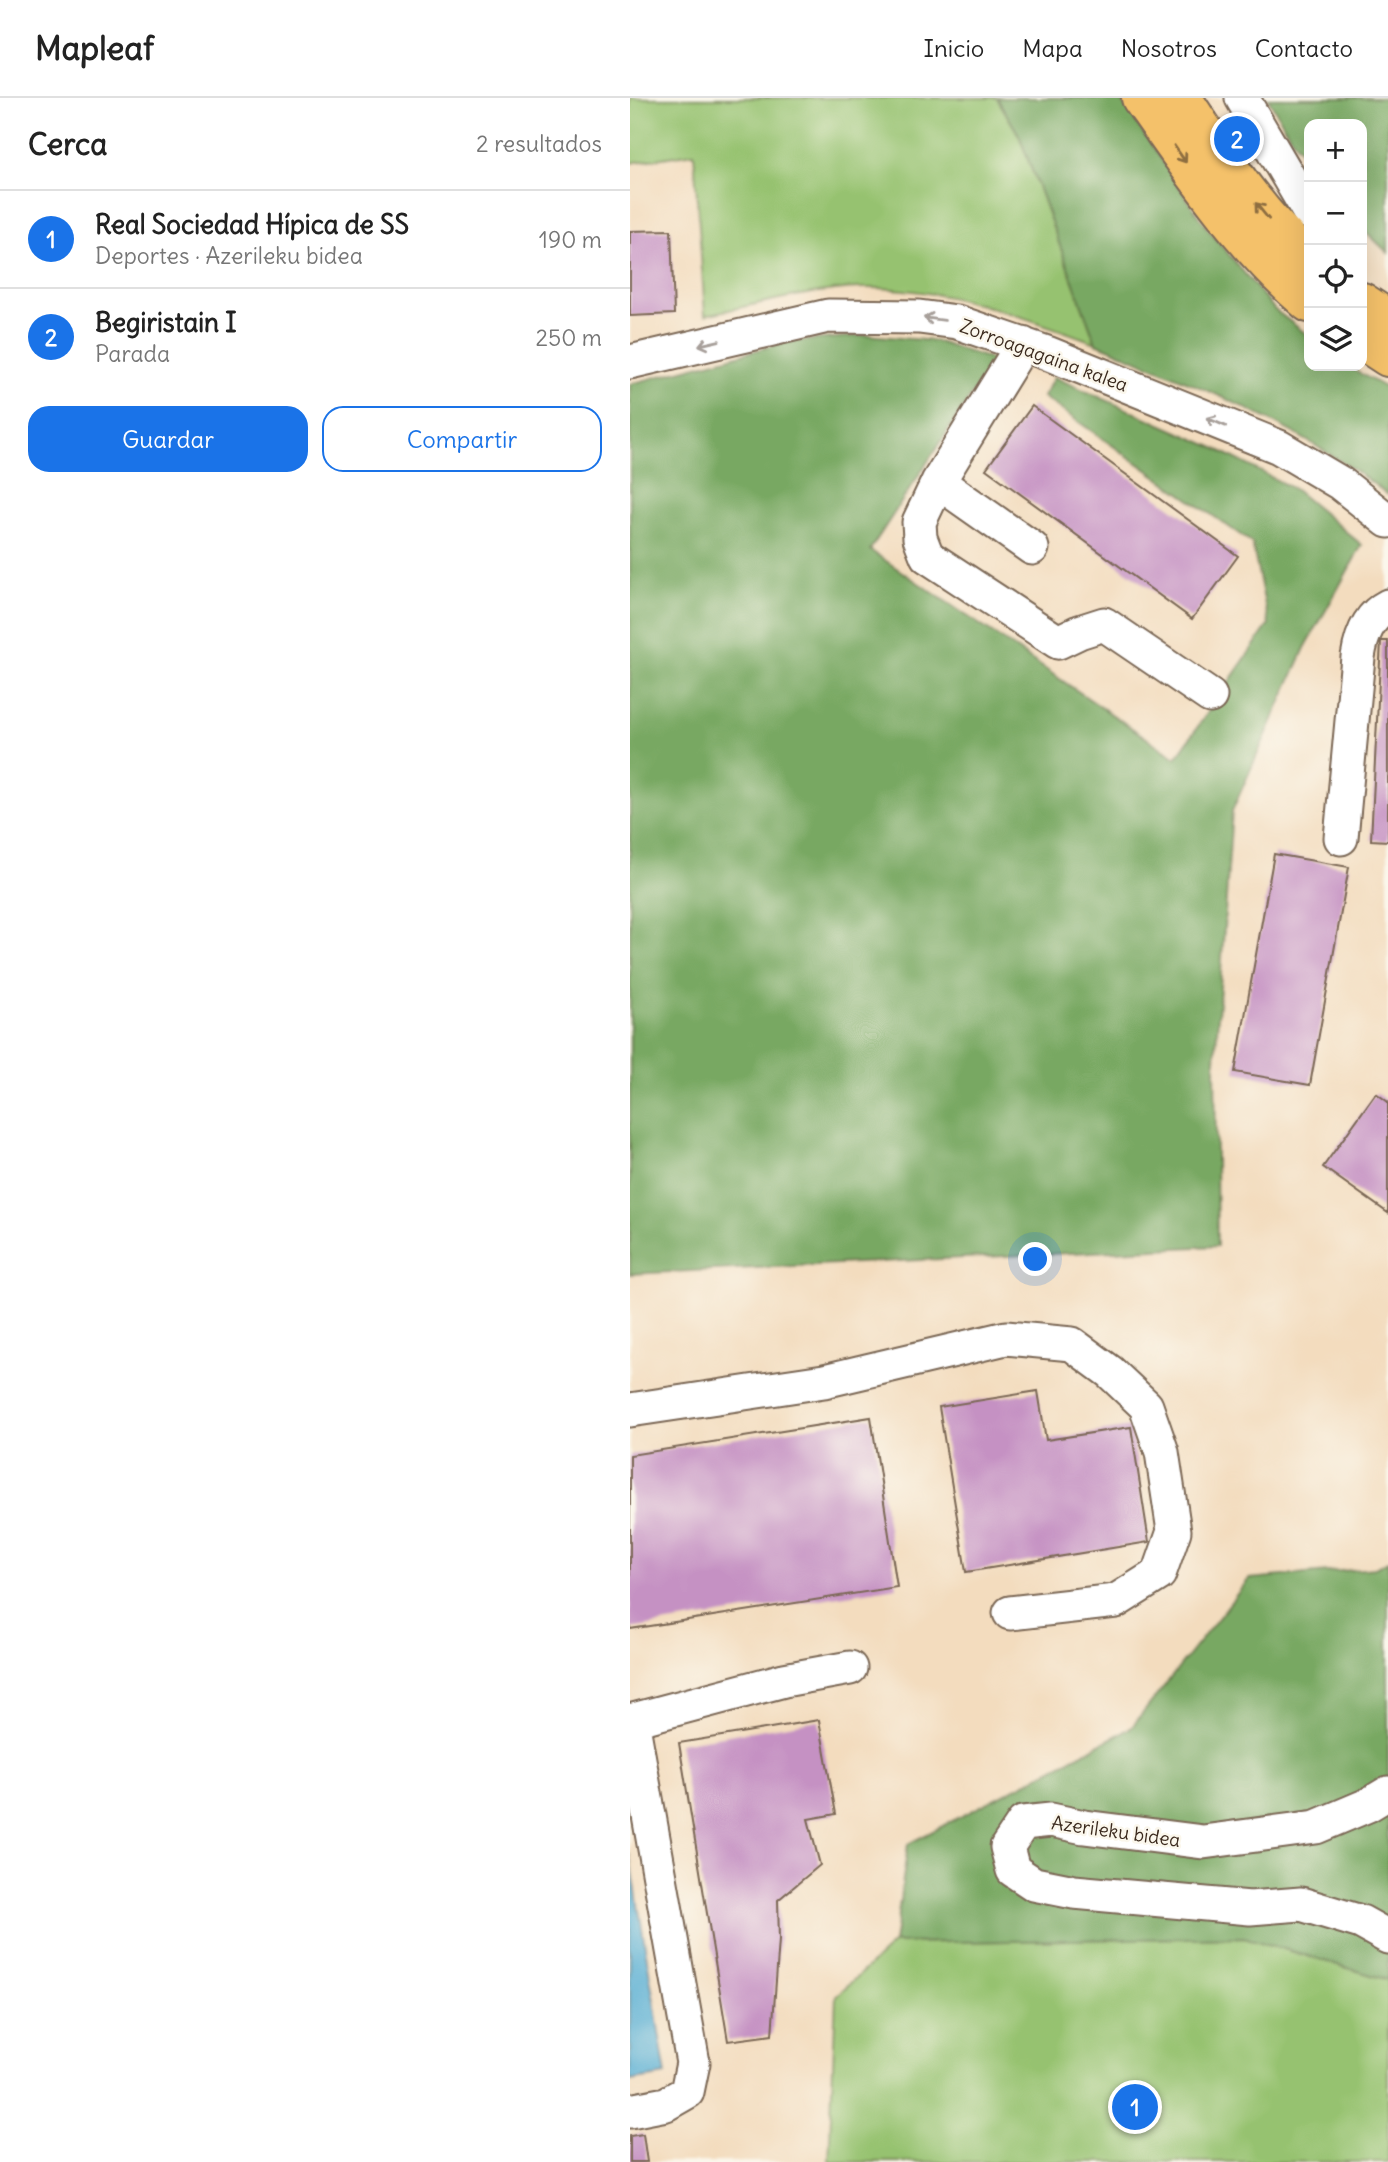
<!DOCTYPE html>
<html lang="es">
<meta charset="utf-8">
<style>
body{margin:0;font-family:Delius,sans-serif;background:#f6f6f6;color:#222}
.controls{position:absolute;right:21px;top:21px;display:grid;overflow:hidden;border-radius:14px;box-shadow:0 7px 28px #0002}
.controls button{width:63px;height:63px;display:grid;place-items:center;padding:0;border:0;border-bottom:2px solid #e0e0e0;background:#fff;color:#222;font:35px sans-serif}
.you{position:absolute;left:406px;top:1162px;width:24px;height:24px;margin:-18px;border:5px solid #fff;border-radius:50%;background:#1a73e8;box-shadow:0 0 0 10px #1a73e833}
.badge{display:grid;place-items:center;width:46px;height:46px;border-radius:50%;background:#1a73e8;color:#fff;font-size:23px;font-weight:700}
.pin{position:absolute;translate:-50% -50%;border:4px solid #fff;box-shadow:0 2px 7px #0006}
.list{margin:0;padding:0;list-style:none}
h2{display:flex;justify-content:space-between;align-items:center;height:91px;margin:0;padding:0 28px;font-size:30px}
h2 small{font-size:23px;font-weight:400;color:#767676}
.list li{display:grid;grid-template-columns:46px 1fr auto;gap:21px;align-items:center;box-sizing:border-box;height:98px;padding:0 28px;border-top:2px solid #e0e0e0}
.list b{display:block;font-size:26px;white-space:nowrap}
.list p{margin:0;font-size:23px;white-space:nowrap;color:#767676}
.list em{font-size:23px;font-style:normal;color:#767676}
.actions{display:flex;gap:14px;padding:21px 28px}
.actions a{flex:1;padding:16px 0;border:2px solid #1a73e8;border-radius:21px;text-align:center;font-size:24px;color:#1a73e8}
.actions .main{background:#1a73e8;color:#fff}
.icon{flex:none;width:38px;height:38px;fill:none;stroke:currentColor;stroke-width:2;stroke-linecap:round;stroke-linejoin:round}
.map{position:relative;flex:none;width:758px;height:2064px;overflow:hidden}
header{display:flex;align-items:center;gap:42px;box-sizing:border-box;height:98px;padding:0 35px;background:#fff;border-bottom:2px solid #e0e0e0}
header strong{font-size:33px}
nav{display:flex;gap:38px;margin-inline-start:auto;font-size:24px}
main{display:flex}
aside{flex:1;background:#fff}
.map>svg:first-child{display:block}
.green{fill:#96c270;stroke:#687647;stroke-width:2}
.forest{fill:#78a862;stroke:#5a6940;stroke-width:2}
.water{fill:#56aed3;stroke:#486c78;stroke-width:2}
.building{fill:#c591c3}
.lines{fill:none;stroke-linecap:round;stroke-linejoin:round}
.minor-casing{stroke:#7b6856;stroke-width:37}
.major-casing{stroke:#7b6856;stroke-width:42}
.minor{stroke:#fff;stroke-width:33}
.major{stroke:#f4c16b;stroke-width:38}
.oneway{stroke:#8e6e41}
.oneway2{stroke:#a79f9a}
.labels{text-anchor:middle;stroke-width:5;stroke-linejoin:round;paint-order:stroke}
.street-label{font-size:19px;fill:#3b2a1e;stroke:#fbf7ec}
</style>
<header>
<strong>Mapleaf</strong>
<nav><a>Inicio</a><a>Mapa</a><a>Nosotros</a><a>Contacto</a></nav>
</header>
<main>
<aside>
<h2>Cerca<small>2 resultados</small></h2>
<ul class="list">
<li><span class="badge">1</span><div><b>Real Sociedad Hípica de SS</b><p>Deportes · Azerileku bidea</p></div><em>190 m</em></li>
<li><span class="badge">2</span><div><b>Begiristain I</b><p>Parada</p></div><em>250 m</em></li>
</ul>
<div class="actions"><a class="main">Guardar</a><a>Compartir</a></div>
</aside>
<div class="map">
<svg width="758" height="2064" viewBox="0 0 758 2064">
<rect width="100%" height="100%" fill="#fbf7ec"/>
<filter id="ink" filterUnits="userSpaceOnUse"><feTurbulence type="fractalNoise" baseFrequency=".0143" numOctaves="2"/><feDisplacementMap in="SourceGraphic" scale="14" xChannelSelector="R" yChannelSelector="G"/><feConvolveMatrix kernelMatrix="1 2 1 2 8 2 1 2 1" color-interpolation-filters="sRGB"/></filter>
<filter id="wash" filterUnits="userSpaceOnUse"><feTurbulence type="fractalNoise" baseFrequency=".00686" numOctaves="4" result="noise"/><feDisplacementMap in="SourceGraphic" scale="28" xChannelSelector="R" yChannelSelector="G"/><feGaussianBlur stdDeviation="1.57" result="paint"/><feColorMatrix in="noise" values="0 0 0 0 0 0 0 0 0 0 0 0 0 0 0 0 0 1.4 0 .05"/><feComposite in="paint" operator="in"/></filter>
<g filter="url(#wash)">
<rect width="100%" height="100%" fill="#f3dcbe"/>
<path class="green" d="M0,0H367L389,37L466,245C391,218 315,189 233,190C184,191 124,207 75,217L64,55L0,65Z
M614,1839L758,1882V2064H199L206,1898L264,1845Z"/>
<path class="forest" d="M367,0H490L577,130L645,212L679,238V268H717L758,291V397C672,329 567,287 466,245L389,37Z
M638,0H758V155L732,130V26H679V63L660,38Z
M238,237L305,243L364,262L240,452L546,660L639,526L622,445L413,299L424,279L585,350L664,391L732,447L675,550L602,713L585,963L587,1148L0,1176V286L157,244Z
M758,1463V1882L614,1839L264,1845L278,1746L501,1630L619,1481L745,1470Z"/>
<path class="water" d="M0,1756L36,1977L0,1983Z"/>
<g id="blocks">
<path class="building" d="M41,132L44,216L0,218V133Z
M402,308L608,458L562,521L356,371Z
M751,543H758V743L741,742Z
M644,756L719,769L680,987L605,974Z
M746,995L758,1004V1115L693,1069Z
M408,1293L416,1342L501,1329L519,1444L336,1474L309,1309Z
M241,1319L267,1489L0,1531V1357Z
M189,1622L206,1716L178,1721L190,1767L148,1802L149,1842L142,1937L98,1943L49,1645Z
M13,2036L17,2064H0V2038Z"/>
</g>
</g>
<g filter="url(#ink)">
<use href="#blocks" fill-opacity="0" stroke="#7b6856" stroke-width="2"/>
<g class="lines">
<defs>
<path id="minor" d="M612,0L679,114
M393,246L308,384L289,424L290,440L297,458L428,544L449,534L474,526L580,598
M0,264L198,218L289,219L327,224L417,255L649,349L710,385L758,423
M308,384L402,450
M711,740L728,559C731,539 738,518 758,508
M0,1312L194,1283L376,1240L442,1246L480,1274L516,1308L532,1354L544,1433L529,1476L486,1503L380,1515
M0,1623L154,1582L220,1570
M758,1695L738,1707L686,1729L573,1744L454,1729L421,1722L393,1725L377,1749L383,1772L404,1786L444,1794L620,1810L671,1806L731,1824L758,1839
M0,2013L36,2006L57,1994L63,1965L2,1622"/>
<path id="major" d="M511,0C562,73 611,146 679,205
M552,0C590,57 627,117 679,162
M732,204L758,221
M732,242L758,259"/>
</defs>
<use href="#minor" class="minor-casing"/>
<use href="#major" class="major-casing"/>
<use href="#minor" class="minor"/>
<use href="#major" class="major"/>
</g>
<defs><path id="oneway-shaft" d="M-6 0H5M1.5-3L5.5 0L1.5 3" fill="none" stroke-width="1.6" stroke-linecap="round" stroke-linejoin="round" transform="scale(1.75)"/></defs>
<g class="oneway">
<use href="#oneway-shaft" transform="translate(550 56) rotate(55)"/>
<use href="#oneway-shaft" transform="translate(632 113) rotate(-129)"/>
</g>
<g class="oneway2">
<use href="#oneway-shaft" transform="translate(304 221) rotate(-172)"/>
<use href="#oneway-shaft" transform="translate(79 245) rotate(167)"/>
<use href="#oneway-shaft" transform="translate(586 324) rotate(-157)"/>
</g>
</g>
<g class="labels">
<g class="street-label">
<text transform="translate(414 257) rotate(20)" y="7">Zorroagagaina kalea</text>
<text transform="translate(486 1733) rotate(8)" y="7">Azerileku bidea</text>
</g>
</g>
</svg>
<div class="controls">
<button>+</button>
<button>−</button>
<button><svg class="icon" aria-label="locate" viewBox="0 0 24 24"><circle cx="12" cy="12" r="6"/><path d="M12 2v4M12 18v4M2 12h4M18 12h4"/></svg></button>
<button><svg class="icon" aria-label="layers" viewBox="0 0 24 24"><path d="M12 4l9 5-9 5-9-5zM3 14l9 5 9-5"/></svg></button>
</div>
<div class="you"></div>
<div class="pin badge" style="left:505px;top:2009px">1</div>
<div class="pin badge" style="left:607px;top:41px">2</div>
</div>
</main>
